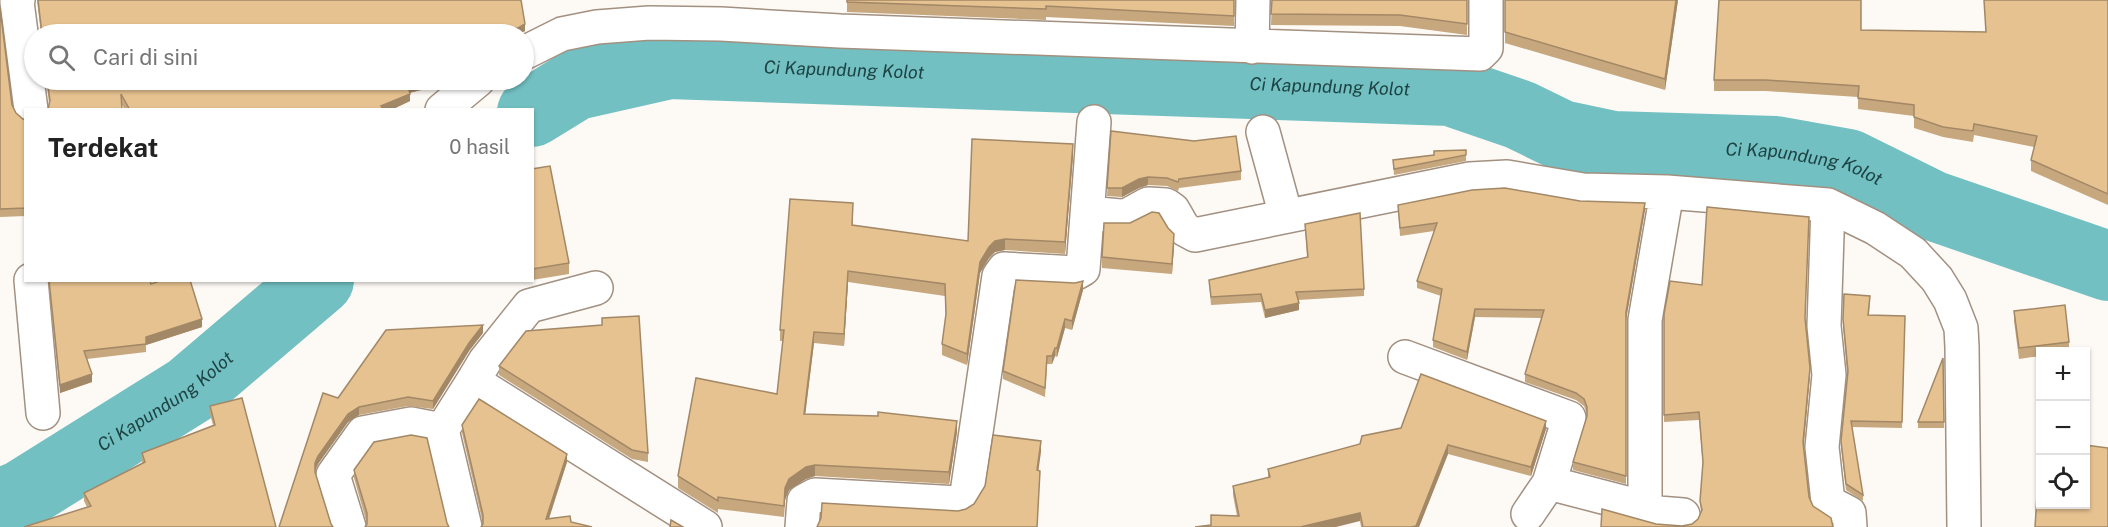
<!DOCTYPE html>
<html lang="id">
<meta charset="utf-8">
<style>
body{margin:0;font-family:"Public Sans",sans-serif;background:#f6f6f6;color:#222}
.controls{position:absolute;right:18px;bottom:18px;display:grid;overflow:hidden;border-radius:0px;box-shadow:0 2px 4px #0004}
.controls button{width:54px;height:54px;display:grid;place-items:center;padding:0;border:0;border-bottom:2px solid #e0e0e0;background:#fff;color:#222;font:30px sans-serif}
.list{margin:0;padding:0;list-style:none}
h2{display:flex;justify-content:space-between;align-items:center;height:78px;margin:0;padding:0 24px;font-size:26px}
h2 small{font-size:20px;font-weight:400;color:#767676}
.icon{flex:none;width:33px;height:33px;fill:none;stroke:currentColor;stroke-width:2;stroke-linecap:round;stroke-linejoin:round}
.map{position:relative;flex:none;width:2108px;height:527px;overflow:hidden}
.search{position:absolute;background:#fff;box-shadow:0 2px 4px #0004;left:24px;top:24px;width:510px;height:66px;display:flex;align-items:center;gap:15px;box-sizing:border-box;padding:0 21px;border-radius:33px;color:#767676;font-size:22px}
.panel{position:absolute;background:#fff;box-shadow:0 2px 4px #0004;left:24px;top:108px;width:510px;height:174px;border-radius:0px}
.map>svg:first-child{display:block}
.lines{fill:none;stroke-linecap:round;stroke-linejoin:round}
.river{stroke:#72c0c2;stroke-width:70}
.minor-casing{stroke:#a29081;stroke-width:36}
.minor{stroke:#fff;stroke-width:33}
.wall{fill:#c7a77d}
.shaded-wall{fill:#a28866}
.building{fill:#e7c291;stroke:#a28866;stroke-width:1.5}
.labels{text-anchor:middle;stroke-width:6;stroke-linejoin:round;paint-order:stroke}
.water-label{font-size:18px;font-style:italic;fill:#1e4344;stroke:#fff}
</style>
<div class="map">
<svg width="2108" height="527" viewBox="0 0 2108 527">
<rect width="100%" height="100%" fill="#fdf9f5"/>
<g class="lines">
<g class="river">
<path id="s1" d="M532,112L576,85L669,64L1450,91L1520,115L1561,135L1613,146L1775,151L1848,164L1931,205L2108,266"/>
<path id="s2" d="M0,504L22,495L190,390L319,280"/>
</g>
<defs>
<path id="minor" d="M18,0L17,2L31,110
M1252,47L1253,0
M524,53L562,34L597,27L649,23L721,24L840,31L1480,54L1486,48V0
M442,110L478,80
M1263,132L1286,216
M1828,205L1824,326L1829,375L1822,447L1828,502L1849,513L1850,527
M1088,213L1120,216L1128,215L1148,204L1166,205L1173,210L1184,229L1195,235L1470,179L1507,177L1583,190L1667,192L1828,205L1875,228L1913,253L1937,279L1950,300L1961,328L1962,347L1964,527
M31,280L43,413
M596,288L529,306L485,361L473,381L705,527
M1405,357L1569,418L1549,483L1645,508V320L1667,192
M442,430L465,527
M1645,508L1658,513L1683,515
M1528,514L1549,483
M349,527L333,475L363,433L411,424L442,430L473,381
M802,527L804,501L815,495L959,503L967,493L999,276L1004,269L1076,273L1083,269L1094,122"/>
</defs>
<use href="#minor" class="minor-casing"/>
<use href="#minor" class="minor"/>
</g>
<path class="wall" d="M37,0H521L525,31L519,34H41Z
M847,0H1234V26L1046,17V20L847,12Z
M1272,0H1467V35L1400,26L1271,25Z
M1505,0H1678L1665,90L1505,43Z
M1984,0H2108V205L2031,171V160L2034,147L1974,135L1973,142L1943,137L1914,128V116L1858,109V97L1766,91H1714V80L1861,30L1986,32Z
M0,8L12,105L16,113L23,119L26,120V216L0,217Z
M46,80H433V87L410,93V101L391,110H125L121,103H49Z
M1111,131L1241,171V180L1179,188L1178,191L1167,186L1148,185L1139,188L1122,197L1107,196Z
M1466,150V161L1394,175L1393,160L1434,155Z
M1073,156L1065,254L1005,250L995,252L989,258L980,273L967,365L942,355V344L946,316L945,296L848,282L844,346L814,343L805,414L957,432L949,484L815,476L806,479L789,490L785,500L784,517L718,509V513L678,488V476L777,394L783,341H780V330L853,215V225L968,241Z
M532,169L569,263V274L532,280Z
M1580,201L1645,210L1626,320V484L1573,470V462L1587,416V414L1584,406L1576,400L1525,382V374L1542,318L1475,317L1467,360L1433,347V340L1441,296L1417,288V281L1434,231L1400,236L1398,205Z
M1305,224L1364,289V296L1298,300L1299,310L1265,318L1261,302L1211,305L1209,280L1307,258Z
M1174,245L1172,274L1102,268V257Z
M48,280H150L151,284L202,327L146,345V352L87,359L92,382L60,393Z
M1702,285L1805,320L1810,375L1804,445L1809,497L1813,506L1833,527H1601L1656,524L1682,526L1692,524L1698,519L1701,512L1700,501L1703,466L1699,420L1664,422V314Z
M1083,290L1072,330L1065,328L1057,357L1055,356L1052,364H1047L1045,397L1003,379V371Z
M1844,294L1870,302L1869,315L1905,316L1902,428L1852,427L1863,495V501L1846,490L1841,447L1847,374L1843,325Z
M2014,311L2069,342V351H2040V356L2019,359L2014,321Z
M483,333L469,351L433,409L408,406L359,415L348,422L318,464L315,471L331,524L279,527L338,398Z
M1943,358L1944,428H1918V422Z
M499,366L648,453V462L632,459L499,375Z
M210,406L276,527L87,507L84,501V493L142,463V453L213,425L210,414Z
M462,425L567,462L549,519L571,522L483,524L462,433Z
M1546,429L1531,476L1448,454L1419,527H1361L1360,521L1211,525L1237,516L1233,495V486L1268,478V469Z
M354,470L447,523L367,524L354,478Z"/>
<path class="shaded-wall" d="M1676,0H1678L1665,90V79Z
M525,24V31L518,34V28Z
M431,80H433V87L408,93V86Z
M410,94V101L391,110H381V106Z
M1073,144V156L1065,254V242Z
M1148,177V185L1139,188L1122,197V188L1139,179Z
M1645,203V210L1626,320V312Z
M1174,234V245L1172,274V264Z
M1005,239V250L995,252L989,258L980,273L967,365V354L980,262L989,247L995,241Z
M848,271V282L844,346V334Z
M1083,281V290L1072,330V321Z
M1299,303V310L1265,318V310Z
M1475,309V317L1467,360V352Z
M202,319V327L146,345V337Z
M1065,319V328L1057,357V348Z
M483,325V333L469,351L433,409V401L469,343Z
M814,332V343L804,425V414Z
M1055,348V356L1052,364V356Z
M1810,368V375L1803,449V442Z
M92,374V382L60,393V385Z
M359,407V415L348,422L318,464L315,471V463L318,456L348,414Z
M957,421V432L949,484V472Z
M1546,421V429L1531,476V467Z
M1041,441V452L1037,481V470Z
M1448,445V454L1419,527H1411Z
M567,454V462L546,527V519Z
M815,465V476L806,479L789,490L785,500L784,517L785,488L789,479L806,467Z
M1360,513V521L1336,527H1300Z"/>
<path class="building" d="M38,0H521L525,24L518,28L495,32L496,34H42Z
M847,0H1234V16L1046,6V9L847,2Z
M1272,0H1467V24L1400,15L1271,14Z
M1505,0H1676L1665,79L1505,32Z
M1719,0H1861V30L1986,32L1984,0H2108V194L2031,160L2037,136L1974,124L1973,131L1943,127L1914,117V105L1858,98L1859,86L1766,80H1714Z
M0,8L12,105L16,113L23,119L26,120V208L0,209Z
M47,80H431L408,86L410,94L381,106L383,110H130L121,94L122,110H48L50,100Z
M1111,131L1194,141L1236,136L1241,171L1179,179L1178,182L1167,178L1148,177L1139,179L1122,188H1107Z
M972,139L1073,144L1065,242L1005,239L995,241L989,247L980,262L967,354L942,344L946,314L945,284L848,271L844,334L814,332L804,414L878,416V412L957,421L949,472L815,465L806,467L789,479L785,488L784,506L718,497V501L678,476L696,378L777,394L784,330H780L790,199L853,203L852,225L968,241Z
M1466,150V155L1394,169L1393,160L1434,155V151Z
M550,166L569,263L532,269V169Z
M1505,188L1580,201L1645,203L1626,312V476L1573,462L1587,416V407L1584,399L1576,393L1525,374L1544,310L1475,309L1467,352L1433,340L1442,289L1417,281L1437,223L1400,228L1398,205L1472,190Z
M1707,207L1809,217L1805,318L1810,368L1803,442L1809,497L1813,506L1831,518L1833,527H1601L1602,509L1656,524L1682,526L1692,524L1698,519L1702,510L1700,501L1703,462L1699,412L1664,415V314L1670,281L1702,285Z
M1152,212L1159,213L1168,228L1174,234L1172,264L1102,257L1104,223H1130Z
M1360,213L1364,289L1296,292L1299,303L1265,310L1261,294L1211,297L1209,280L1308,257L1305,224Z
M49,280H150L151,284L162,280H190L202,319L146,337V344L84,351L92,374L60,385Z
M1016,280L1075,283L1083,281L1072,321L1065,319L1057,348H1055L1052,356H1047L1045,388L1003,371Z
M1844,294L1870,296L1868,315L1905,316L1902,422L1851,421L1863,495L1846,484L1841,441L1848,371L1843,319Z
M2065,305L2069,342L2019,348L2014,311Z
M639,316L648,453L632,450L499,366L526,331L602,325V318Z
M483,325L469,343L433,401L408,397L359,407L348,414L318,456L315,463V472L331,524L333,527H279L323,393L338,398L386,330Z
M1943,358L1944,422H1918Z
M1421,374L1546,421L1531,467L1448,445L1416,526L1411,527H1363L1360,513L1300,527H1195L1211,525V515L1239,516L1233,486L1270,477L1268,469L1360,444L1362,436L1401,428Z
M242,398L276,527H24L91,506L84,493L145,462L142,453L215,425L210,406Z
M479,399L567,454L546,519L570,516L571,522L592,527H481L483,524V515L462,425Z
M411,435L427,438L447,523L449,527H365L367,524V513L354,470L374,442Z
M993,435L1041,441L1037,470L1040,471L1037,527H817L821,518L822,503L958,511L966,509L974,504L985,486Z
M2085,445L2108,448V527H2035L2037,496L2040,497V504H2085Z
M671,520L683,527H670Z"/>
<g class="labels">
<g class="water-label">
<text dy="6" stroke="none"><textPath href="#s1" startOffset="322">Ci Kapundung Kolot</textPath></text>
<text dy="6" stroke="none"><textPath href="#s1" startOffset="808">Ci Kapundung Kolot</textPath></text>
<text dy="6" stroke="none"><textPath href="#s1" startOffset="1294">Ci Kapundung Kolot</textPath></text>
<text dy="6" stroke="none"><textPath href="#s2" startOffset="195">Ci Kapundung Kolot</textPath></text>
</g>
</g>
</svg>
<div class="controls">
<button>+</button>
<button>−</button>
<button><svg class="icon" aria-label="locate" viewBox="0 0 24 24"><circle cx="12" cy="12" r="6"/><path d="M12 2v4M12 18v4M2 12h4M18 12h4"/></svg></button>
</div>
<div class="search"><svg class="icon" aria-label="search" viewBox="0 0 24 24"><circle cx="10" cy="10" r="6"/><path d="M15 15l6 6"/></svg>Cari di sini</div>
<section class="panel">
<h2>Terdekat<small>0 hasil</small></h2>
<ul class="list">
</ul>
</section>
</div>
